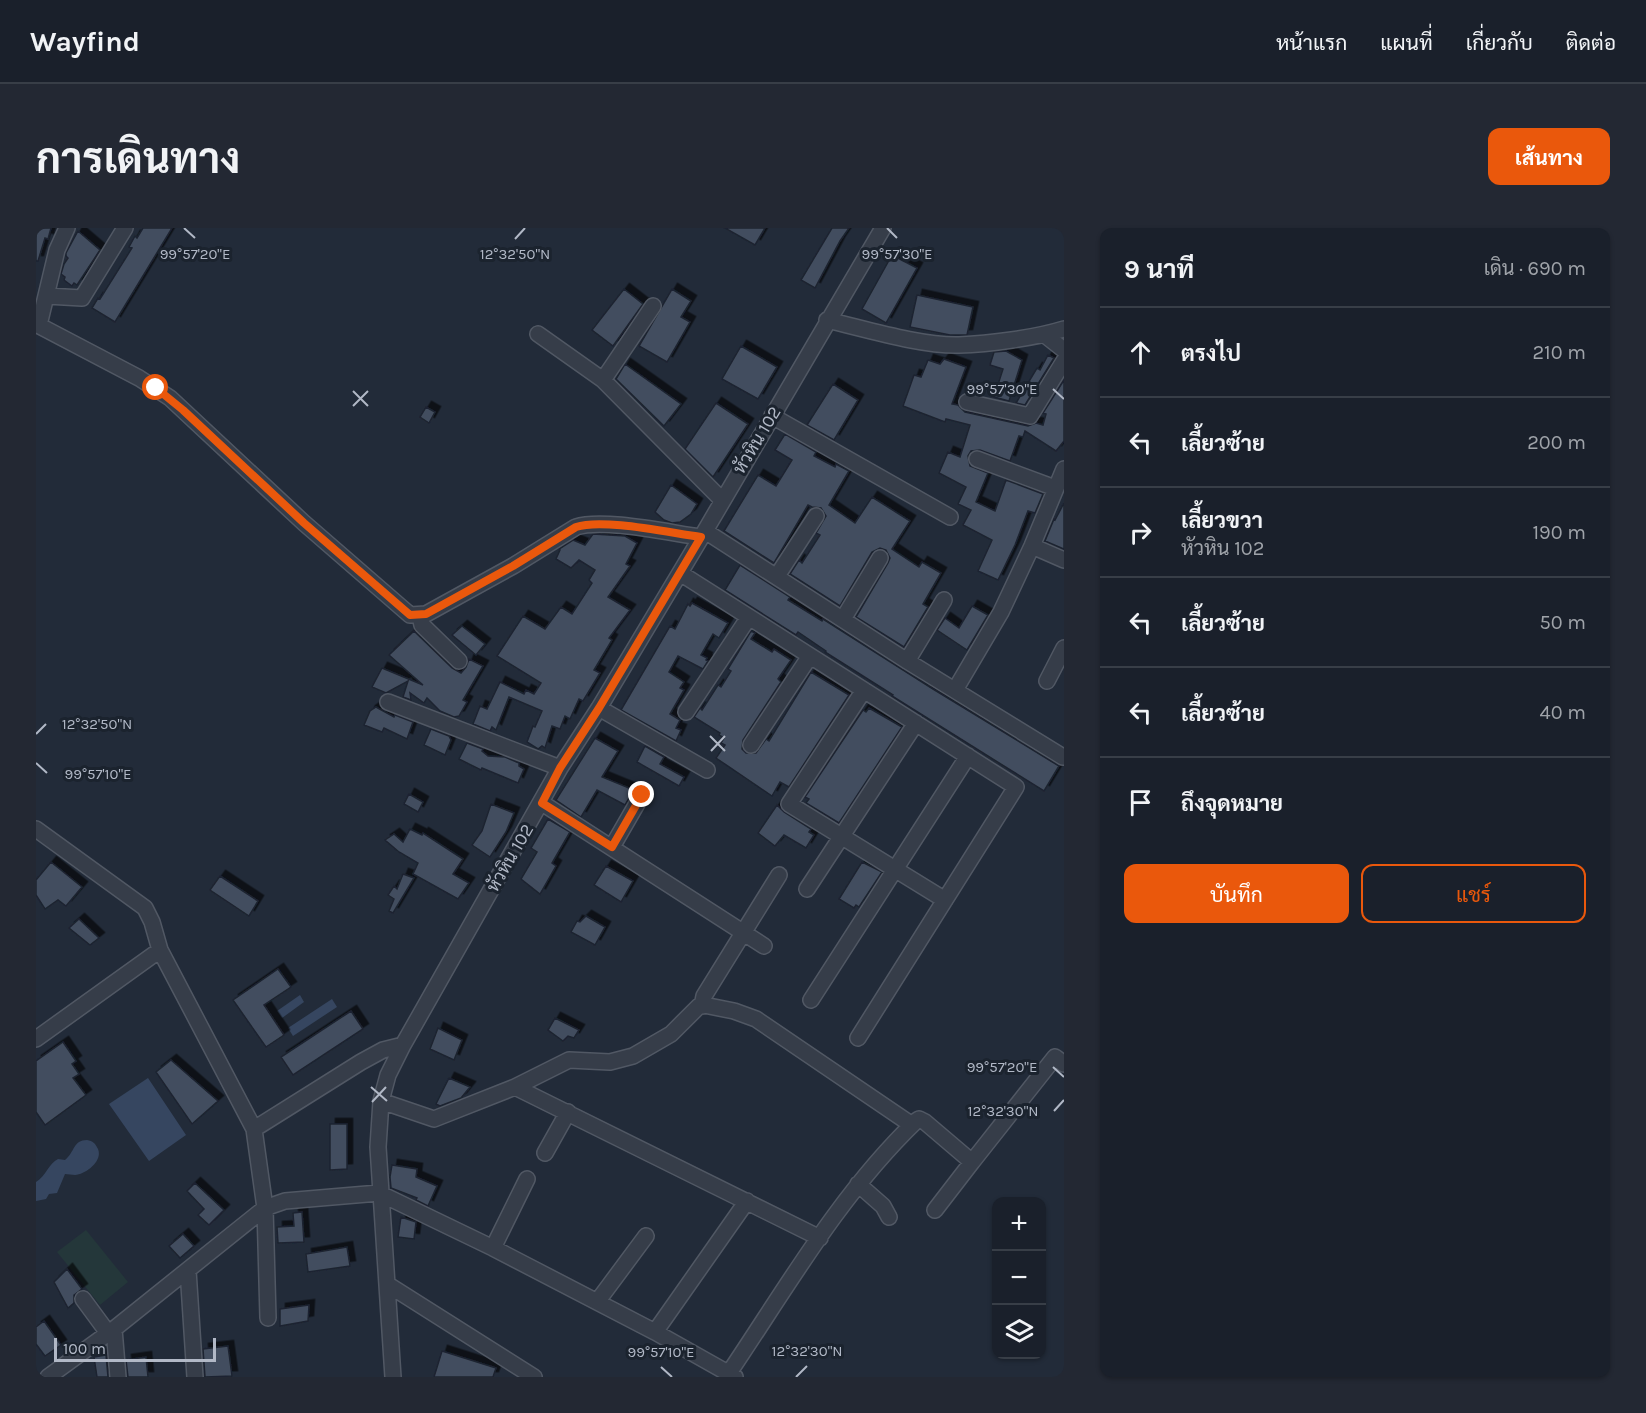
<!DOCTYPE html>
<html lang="th">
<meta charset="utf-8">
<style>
body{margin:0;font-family:Karla,Sarabun,sans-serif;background:#232833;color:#f1f3f6}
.controls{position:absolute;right:18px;bottom:18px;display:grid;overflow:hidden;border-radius:12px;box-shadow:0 2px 4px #0004}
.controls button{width:54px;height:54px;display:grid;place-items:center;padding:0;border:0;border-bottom:2px solid #383e47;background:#1a202b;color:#f1f3f6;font:30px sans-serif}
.scale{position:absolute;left:18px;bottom:15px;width:162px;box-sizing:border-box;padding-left:6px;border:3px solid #b1b8c6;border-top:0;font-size:16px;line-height:21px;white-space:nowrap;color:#b1b8c6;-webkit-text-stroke:4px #1b232e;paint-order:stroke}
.stop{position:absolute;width:18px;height:18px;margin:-14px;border:4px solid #ea580c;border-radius:50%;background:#fff}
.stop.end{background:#ea580c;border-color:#fff;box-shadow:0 2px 6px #0008}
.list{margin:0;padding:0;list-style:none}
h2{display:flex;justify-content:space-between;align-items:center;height:78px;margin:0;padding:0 24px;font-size:26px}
h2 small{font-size:20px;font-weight:400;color:#9fa3a9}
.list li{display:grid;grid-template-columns:39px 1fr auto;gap:18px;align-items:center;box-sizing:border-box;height:90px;padding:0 24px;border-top:2px solid #383e47}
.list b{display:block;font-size:22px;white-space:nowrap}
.list p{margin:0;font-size:20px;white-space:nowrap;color:#9fa3a9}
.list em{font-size:20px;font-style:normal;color:#9fa3a9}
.actions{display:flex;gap:12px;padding:18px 24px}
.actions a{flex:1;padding:14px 0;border:2px solid #ea580c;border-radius:12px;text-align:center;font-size:21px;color:#ea580c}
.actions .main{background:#ea580c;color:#fff}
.icon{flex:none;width:33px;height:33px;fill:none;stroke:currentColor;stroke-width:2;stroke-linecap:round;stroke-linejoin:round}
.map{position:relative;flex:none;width:1028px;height:1149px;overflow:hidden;border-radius:12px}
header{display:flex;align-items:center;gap:36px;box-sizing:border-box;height:84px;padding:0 30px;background:#1a202b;border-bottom:2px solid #383e47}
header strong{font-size:28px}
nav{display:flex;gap:33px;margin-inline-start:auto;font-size:21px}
.intro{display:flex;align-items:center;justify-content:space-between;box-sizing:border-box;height:144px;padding:0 36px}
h1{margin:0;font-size:42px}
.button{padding:15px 27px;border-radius:12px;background:#ea580c;color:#fff;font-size:21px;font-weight:700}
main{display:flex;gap:36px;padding:0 36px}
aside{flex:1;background:#1a202b;border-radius:12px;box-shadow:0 2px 4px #0004}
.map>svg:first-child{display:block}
.green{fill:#24373a}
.water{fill:#364660}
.building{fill:#434e5e;stroke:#1d2430;stroke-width:1.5;filter:url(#shadow)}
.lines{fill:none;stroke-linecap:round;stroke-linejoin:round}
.minor-casing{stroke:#515864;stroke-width:18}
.minor{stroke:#363d49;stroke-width:15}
.route{stroke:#ea580c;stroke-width:8}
.ticks{fill:none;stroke:#b1b8c6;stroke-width:2}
.labels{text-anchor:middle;stroke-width:6;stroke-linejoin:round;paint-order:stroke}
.street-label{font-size:18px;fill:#b1b8c6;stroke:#1b232e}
.ticks-label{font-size:15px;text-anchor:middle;fill:#b1b8c6;stroke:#1b232e;stroke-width:6;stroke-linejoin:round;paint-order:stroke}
</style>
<header>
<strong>Wayfind</strong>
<nav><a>หน้าแรก</a><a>แผนที่</a><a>เกี่ยวกับ</a><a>ติดต่อ</a></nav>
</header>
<div class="intro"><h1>การเดินทาง</h1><a class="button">เส้นทาง</a></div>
<main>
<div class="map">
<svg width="1028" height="1149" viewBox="0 0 1028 1149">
<defs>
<filter id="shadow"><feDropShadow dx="5.5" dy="-5.5" stdDeviation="0" flood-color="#0009"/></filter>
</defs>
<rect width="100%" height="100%" fill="#222b39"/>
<path class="green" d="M50,1002L92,1054L64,1077L21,1024Z"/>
<path class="water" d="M264,767L268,774L246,790L241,783Z
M296,771L301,779L257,808L252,800Z
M112,850L150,907L113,933L73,876Z
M51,912C57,913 59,915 62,921C67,933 50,946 39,947C36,947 32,946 29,946L21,965L13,966L10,971L0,973V954C10,948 13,935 22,931L29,932C39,924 37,912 51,912Z"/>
<path class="building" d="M0,0H15L12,11L9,10L2,33H0Z
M107,0H136L79,94L56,80L62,70L64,71L96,20L93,19L99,8L101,10Z
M689,0H729L719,17Z
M796,0H813L804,13L779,60L765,52Z
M42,3L64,22L41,57L38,55L36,58L28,52L29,49L25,46L28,36L32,30L30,28V25Z
M856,27L881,40L850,95L826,81Z
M588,61L607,76L577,118L556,102Z
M636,61L655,73L645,89L654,94L631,134L603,118Z
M881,67L937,79L931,107H914L874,99Z
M705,118L741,139L722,171L686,151Z
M970,123L986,132L973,173L958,169L967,141L954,137L958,124Z
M1012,127L1018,130L989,177L980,175L1001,140L1004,142Z
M908,131L930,139L916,176L922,177L929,184L992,198L1000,195L1007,197L1010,186L1007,185L1028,152V213L1020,223L989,203L987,209L983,208L974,233L944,222L935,223L932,228L934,238L952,245L940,274L959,283L970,252L1007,266L999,285L992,283L979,317L962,352L942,343L956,312L927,297L935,282L922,276L930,259L903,245L912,224L924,229L934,197L910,191L909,194L867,178L878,147L885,149L892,132L904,136Z
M589,136L645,176L628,198L580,151Z
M797,156L822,172L798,212L771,197Z
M680,175L712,196L677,249L649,221Z
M390,179L399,184L393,195L384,189Z
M749,206L780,224L778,228L799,239L800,236L813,243L793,277L819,295L836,269L874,293L856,321L883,339L886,334L905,345L887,376L892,379L868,419L820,389L852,335L854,330L850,322L844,320L836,324L804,378L754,346L763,332L766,335L784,307L780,305L790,288L785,280L776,279L772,277L738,335L688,303L722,247L740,258L756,232L739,222Z
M635,257L661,276L655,286L644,294L636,295L628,292L619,284Z
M1028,275V321L1009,313L1018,291L1019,292Z
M557,306L589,308L601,315L590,336L594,338L572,369L594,382L573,410L576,412L558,442L564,445L547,473L543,471L534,491L529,488L524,501L516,498L509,520L506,518L502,521L491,514L497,498L499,499L506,483L473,469L460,502L456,499L454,503L437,496L444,478L451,481L464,454L488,466L490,462L498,466L505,455L461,428L487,388L509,401L525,379L536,386L556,355L553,352L559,342L543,332L535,340L520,331L524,322L523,321L537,312L549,317Z
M704,337L754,369L752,372L786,393L787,391L897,461L1023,538L1008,563L856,468L857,467L789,424L790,423L762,404L760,407L689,362Z
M656,375L692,395L683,410L677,406L665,427L671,430L670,432L672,433L667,441L642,428L633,444L648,454L644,460L648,462L634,486L644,492L640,500L645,502L640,513L585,482L634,398L639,401L652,376L654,378Z
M936,378L952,387L931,422L901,402L909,390L923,400Z
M426,398L449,416L440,427L416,407Z
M378,403L416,440L425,445L430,439L433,431L447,438L427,472L431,474L423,488L418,489L404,483L391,470L388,475L374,465L375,472L367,469L372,453L350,465L336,459L346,440L387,457L353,427Z
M715,403L719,405L715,411L736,424L738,421L755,432L742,451L745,454L707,512L706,521L710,525H720L730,511L733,513L775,444L813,467L753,559L744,554L736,568L680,530L689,517L685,515L688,510L683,507L684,505L658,489L664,480L666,482L682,457L685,459L695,443L692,441Z
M340,479L358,489L359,487L377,494L371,511L348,500L346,504L328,497L334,483Z
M833,480L866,499L803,595L770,575L773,571L769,569L827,482L830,484Z
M395,501L413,508L415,512L409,527L388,517Z
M559,510L582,523L566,549L598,562L589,577L561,562L545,589L520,572Z
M431,515L447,521L446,523L452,528L469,529L483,535V538L488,541L482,555L446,540L445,542L423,531Z
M609,518L628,529L624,536L648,549L643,558L601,534Z
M373,566L387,574L382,584L368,576Z
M455,576L478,585L470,604L454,629L436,617L446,603Z
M741,577L748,584L775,601L773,604L778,607L770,620L748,607L739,618L722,605Z
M512,591L534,604L516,635L520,638L504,666L485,651L501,624L495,620Z
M374,601L386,607L387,605L427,631L417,646L433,655L422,671L377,646L382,635L363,624L349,612L358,606L367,614Z
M15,634L46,659L30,678L22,672L9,681L0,667V652Z
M826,634L846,644L823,679L820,677L818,680L803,671Z
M570,638L597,653L585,674L558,657Z
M367,646L378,650L357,685L353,683L358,671L352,667L358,658L361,661Z
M184,648L222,673L213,688L174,662Z
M550,688L569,699L559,717L535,704L541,693L544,694Z
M43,691L63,710L54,717L33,700Z
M242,741L255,759L228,777L248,807L230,819L197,772Z
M315,783L327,801L257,847L245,829Z
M519,790L543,802L538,810L532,808L527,813L512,802Z
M402,800L426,812L418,832L394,821Z
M27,814L40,833L36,836L43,846L37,850L50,867L9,897L0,884V833Z
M135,832L182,873L156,896L120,844Z
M413,850L434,859L425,870L404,878L400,876Z
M294,896H311V941L294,942Z
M356,937L381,941L380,949L401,958L392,978L380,972L381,970L355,960L354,949Z
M159,955L188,982L173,997L162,987L168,981L151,963Z
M266,984L268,1014L242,1015L241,999L258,998L257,985Z
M365,989L380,994L378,1011L362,1009Z
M147,1006L158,1018L144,1030L133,1018Z
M311,1019L314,1038L272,1044L270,1026Z
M31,1041L46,1061L38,1067V1075L32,1080L18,1054Z
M273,1077L272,1093L244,1098V1081Z
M8,1093L25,1117L9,1128L0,1116V1099Z
M192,1118L196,1148L169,1149L167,1121Z
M406,1123L460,1140L457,1149H398Z
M70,1127L72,1149H61L58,1129Z
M110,1129L112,1149H92L90,1132Z"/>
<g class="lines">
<defs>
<path id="minor" d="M11,68L46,70L89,0
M791,92C830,101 885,118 923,117C953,116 999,110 1028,101
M0,96L103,150L134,170L268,295L374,387L390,386L477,338L540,299C567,290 634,305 665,309
M3,97L21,22L31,0
M502,106L567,152L686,272
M1009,107L1028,122
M567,152L617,78
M931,174L994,188L1028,133
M736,188L914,289
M941,231L1019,260
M669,303L871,433L1027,529
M996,318L1028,332
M644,345L980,559L822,810
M741,348L780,288
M384,388L386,397L423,433
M807,391L844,330
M871,433L908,372
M1011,453L1028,420
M828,462L753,576L909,672
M919,462L965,384L996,318L1028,241
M352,474L524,540
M563,480L671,542
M650,484L713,389
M715,517L774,428
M506,575L728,718
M0,601L109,680L116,694L124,722
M576,619L606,567
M771,661L880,495
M775,772L932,528
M666,778L668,768L743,647
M0,811L124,722L218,901L229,980L232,1090
M479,859L784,1010
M345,873L398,891L479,859L533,832L574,834L597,828L635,806L663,778L668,777L698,783L720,791L876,897
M218,901L325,834L347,822L367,817
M509,925L532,884
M822,956L847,978L853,989
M899,982L936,934
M457,1020L491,951
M152,1042L159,1149
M351,1056L498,1149
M47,1071L72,1105
M561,1074L610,1008
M78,1101L82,1149
M619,1104L711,973
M693,1145C751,1059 804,966 880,893L883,891L889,894L936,934L1019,829L1028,836
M12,1149L78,1101L229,980L249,973L343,965L457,1020L619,1104L699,1149
M357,1149L342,919L345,873L352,847L367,817L524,540L563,480L669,303L847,0"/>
</defs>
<use href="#minor" class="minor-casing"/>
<use href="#minor" class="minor"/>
</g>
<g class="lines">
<path class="route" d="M120,160L147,182L268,295L374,387L390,386L477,338L540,299C567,290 634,305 665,309L563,480L524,540L506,575L576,619L606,567"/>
</g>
<path class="ticks" d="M148,0L159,10M851,0L861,10M479,11L489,0M1017,161L1028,171M317,163L332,178M317,178L332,163M0,506L10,496M674,508L689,523M675,523L689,508M0,535L11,545M1017,839L1028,849M335,859L351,873M336,874L350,859M1018,883L1028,872M625,1139L636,1149M760,1149L771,1138"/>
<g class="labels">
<g class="street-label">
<text transform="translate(721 212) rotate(-59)" y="6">หัวหิน 102</text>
<text transform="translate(474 630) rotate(-60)" y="6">หัวหิน 102</text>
</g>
</g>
<g class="ticks-label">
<text x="159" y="31">99°57'20"E</text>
<text x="861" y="31">99°57'30"E</text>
<text x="479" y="31">12°32'50"N</text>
<text x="966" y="166">99°57'30"E</text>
<text x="61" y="501">12°32'50"N</text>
<text x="62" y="551">99°57'10"E</text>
<text x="966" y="844">99°57'20"E</text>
<text x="967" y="888">12°32'30"N</text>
<text x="771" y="1128">12°32'30"N</text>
<text x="625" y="1129">99°57'10"E</text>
</g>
</svg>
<div class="controls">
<button>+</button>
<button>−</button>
<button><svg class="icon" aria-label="layers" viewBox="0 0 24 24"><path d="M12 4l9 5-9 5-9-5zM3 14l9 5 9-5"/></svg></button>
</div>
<div class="scale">100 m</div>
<div class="stop" style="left:120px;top:160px"></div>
<div class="stop end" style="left:606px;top:567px"></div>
</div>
<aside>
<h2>9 นาที<small>เดิน · 690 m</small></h2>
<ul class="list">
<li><svg class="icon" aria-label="ahead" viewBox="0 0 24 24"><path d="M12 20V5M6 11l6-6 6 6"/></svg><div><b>ตรงไป</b></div><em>210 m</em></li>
<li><svg class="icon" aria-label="left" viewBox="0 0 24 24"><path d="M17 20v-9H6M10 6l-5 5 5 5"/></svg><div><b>เลี้ยวซ้าย</b></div><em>200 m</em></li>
<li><svg class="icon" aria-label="right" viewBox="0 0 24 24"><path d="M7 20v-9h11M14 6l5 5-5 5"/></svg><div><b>เลี้ยวขวา</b><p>หัวหิน 102</p></div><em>190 m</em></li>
<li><svg class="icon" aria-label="left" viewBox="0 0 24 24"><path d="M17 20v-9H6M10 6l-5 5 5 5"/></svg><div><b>เลี้ยวซ้าย</b></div><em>50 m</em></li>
<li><svg class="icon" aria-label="left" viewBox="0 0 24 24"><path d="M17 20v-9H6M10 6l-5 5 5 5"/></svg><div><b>เลี้ยวซ้าย</b></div><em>40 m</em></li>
<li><svg class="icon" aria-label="arrive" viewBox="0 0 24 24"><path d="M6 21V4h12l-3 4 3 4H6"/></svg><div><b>ถึงจุดหมาย</b></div></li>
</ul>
<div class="actions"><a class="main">บันทึก</a><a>แชร์</a></div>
</aside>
</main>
